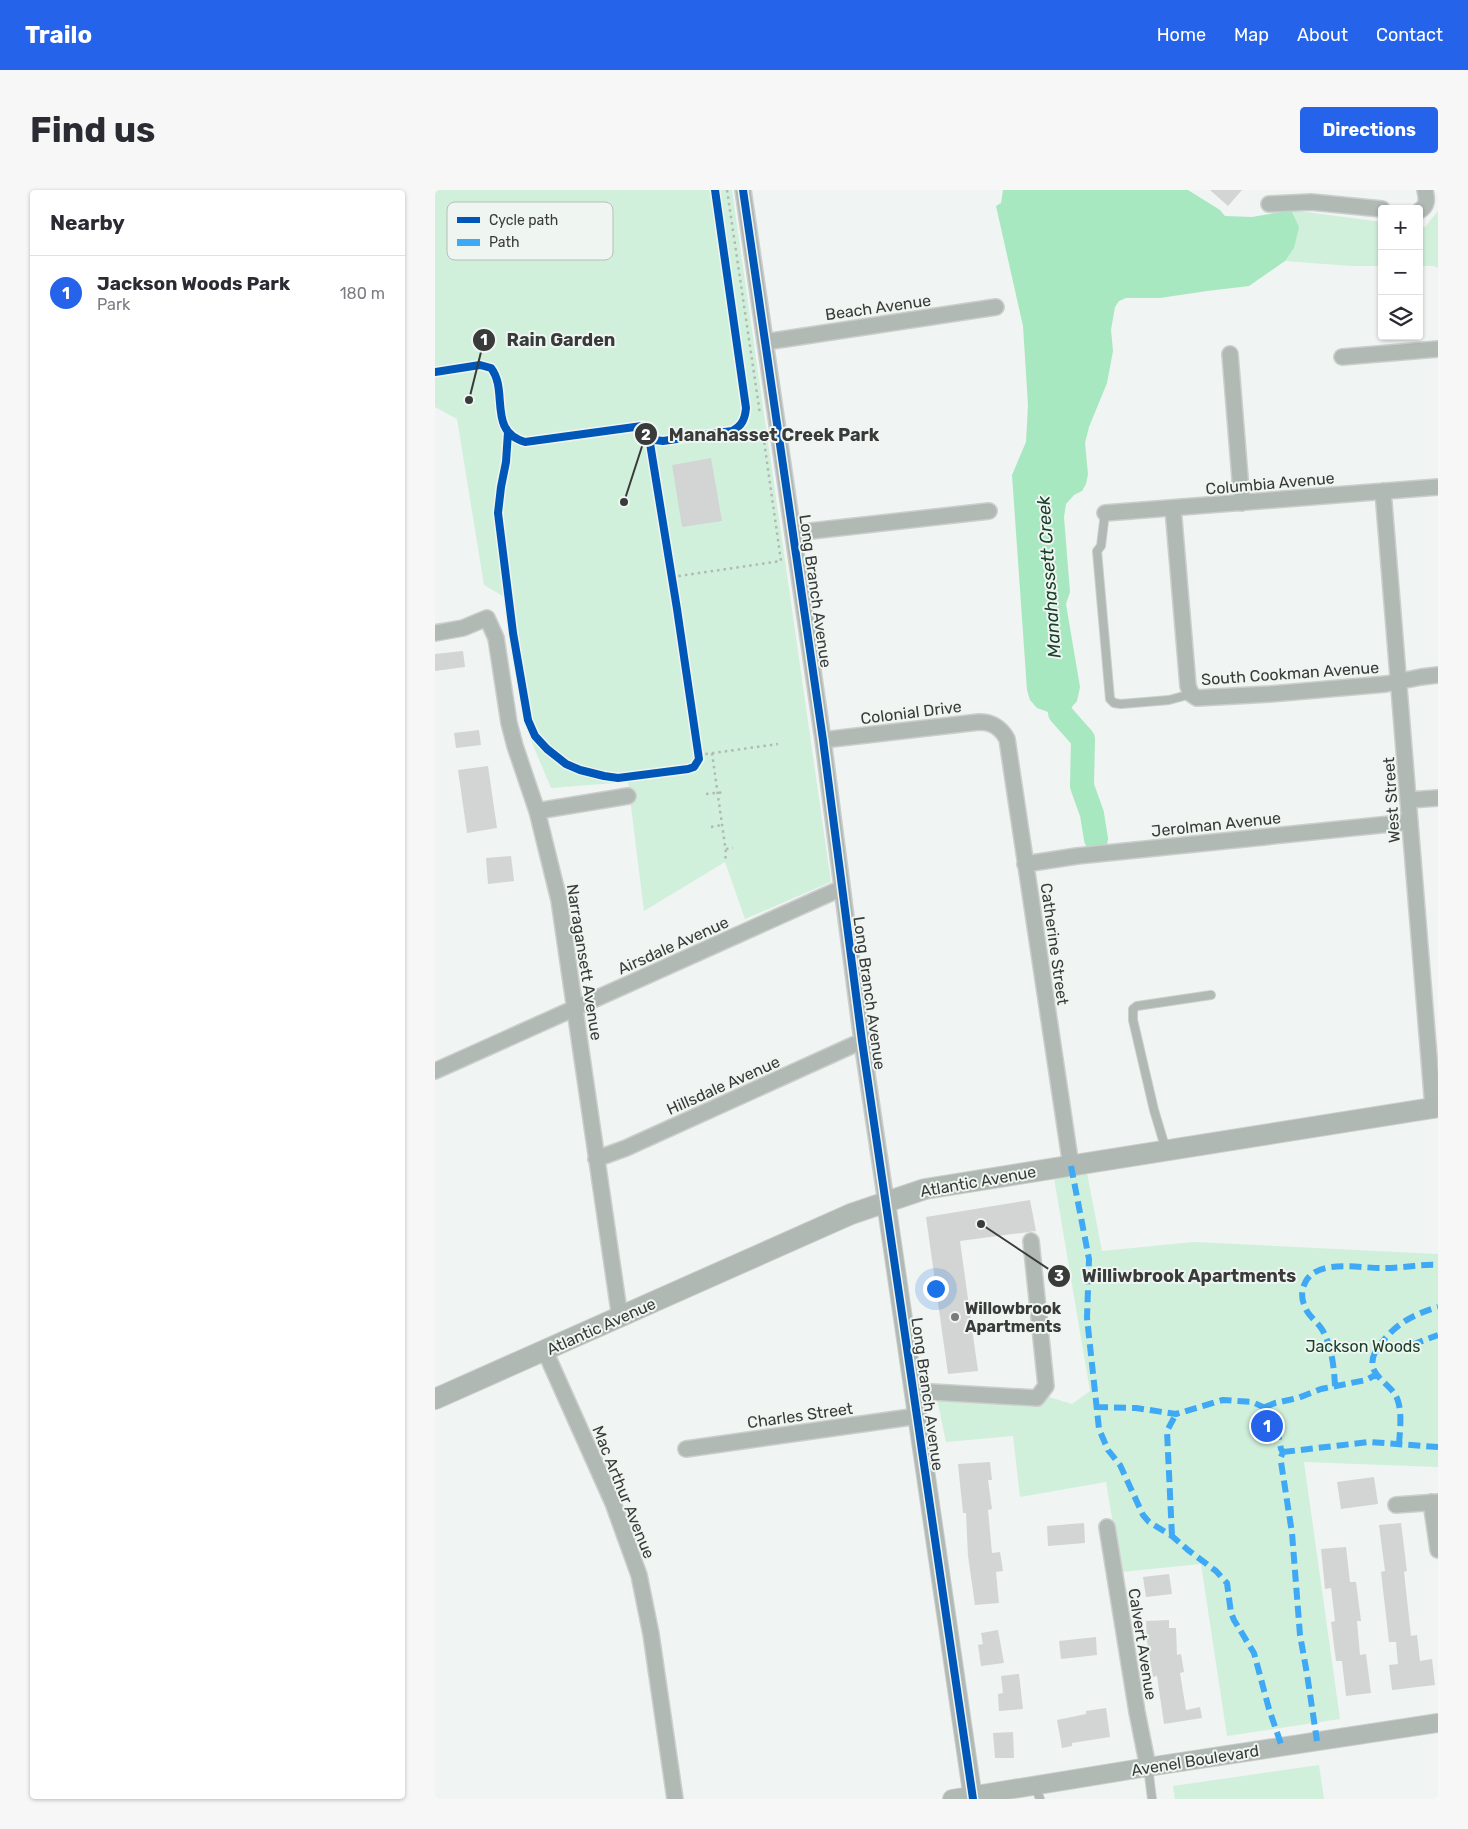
<!DOCTYPE html>
<meta charset="utf-8">
<style>
body{margin:0;font-family:Rubik,sans-serif;background:#f7f7f7;color:#2b2b33}
.controls{position:absolute;right:15px;top:15px;display:grid;overflow:hidden;border-radius:5px;box-shadow:0 1px 4px #0004}
.controls button{width:45px;height:45px;display:grid;place-items:center;padding:0;border:0;border-bottom:1px solid #e1e1e2;background:#fff;color:#2b2b33;font:25px sans-serif}
.you{position:absolute;left:500px;top:1098px;width:18px;height:18px;margin:-12px;border:4px solid #fff;border-radius:50%;background:#1a73e8;box-shadow:0 0 0 8px #1a73e833}
.badge{display:grid;place-items:center;width:32px;height:32px;border-radius:50%;background:#2563eb;color:#fff;font-size:16px;font-weight:700}
.pin{position:absolute;translate:-50% -50%;border:2px solid #fff;box-shadow:0 1px 5px #0006}
.list{margin:0;padding:0;list-style:none}
h2{display:flex;justify-content:space-between;align-items:center;height:65px;margin:0;padding:0 20px;font-size:21px}
h2 small{font-size:16px;font-weight:400;color:#7c7c81}
.list li{display:grid;grid-template-columns:32px 1fr auto;gap:15px;align-items:center;box-sizing:border-box;height:75px;padding:0 20px;border-top:1px solid #e1e1e2}
.list b{display:block;font-size:19px;white-space:nowrap}
.list p{margin:0;font-size:16px;white-space:nowrap;color:#7c7c81}
.list em{font-size:16px;font-style:normal;color:#7c7c81}
.icon{flex:none;width:28px;height:28px;fill:none;stroke:currentColor;stroke-width:2;stroke-linecap:round;stroke-linejoin:round}
.map{position:relative;flex:none;width:1003px;height:1609px;overflow:hidden;border-radius:5px}
header{display:flex;align-items:center;gap:30px;box-sizing:border-box;height:70px;padding:0 25px;background:#2563eb;color:#fff}
header strong{font-size:24px}
nav{display:flex;gap:28px;margin-inline-start:auto;font-size:18px}
.intro{display:flex;align-items:center;justify-content:space-between;box-sizing:border-box;height:120px;padding:0 30px}
h1{margin:0;font-size:35px}
.button{padding:12px 22px;border-radius:5px;background:#2563eb;color:#fff;font-size:18px;font-weight:700}
main{display:flex;gap:30px;padding:0 30px}
aside{flex:1;background:#fff;border-radius:5px;box-shadow:0 1px 4px #0004}
.map>svg:first-child{display:block}
.green{fill:#d0f0db}
.water{fill:#a7e8c0}
.lines{fill:none;stroke-linecap:round;stroke-linejoin:round}
.river{stroke:#a7e8c0;stroke-width:24}
.building{fill:#d3d5d4}
.service-casing{stroke:#cccecd;stroke-width:10}
.minor-casing{stroke:#cccecd;stroke-width:18}
.tertiary-casing{stroke:#cccecd;stroke-width:20}
.secondary-casing{stroke:#cccecd;stroke-width:22}
.path{stroke:#b2b8b5;stroke-width:2.5;stroke-dasharray:2.5 4;stroke-linecap:butt}
.service{stroke:#b0b9b4;stroke-width:8}
.minor{stroke:#b0b9b4;stroke-width:15}
.tertiary{stroke:#b0b9b4;stroke-width:18}
.secondary{stroke:#afb8b2;stroke-width:20}
.quiet{stroke:#3fa9f5;stroke-width:6;stroke-dasharray:12 6;stroke-linecap:butt}
.cycleway-casing{stroke:#eff5f1;stroke-width:11}
.cycleway{stroke:#0057b8;stroke-width:8}
.poi-dot{fill:#797c7a;stroke:#eff5f1;stroke-width:2}
.labels{text-anchor:middle;stroke-width:4;stroke-linejoin:round;paint-order:stroke}
.street-label{font-size:16px;fill:#393b3a;stroke:#eff5f1}
.poi-label{font-size:16px;font-weight:bold;fill:#393b3a;stroke:#eff5f1;text-anchor:start}
.park-label{font-size:16px;fill:#1a402a;stroke:#eff5f1}
.water-label{font-size:18px;font-style:italic;fill:#19402a;stroke:#eff5f1}
.key{fill:#eff5f1;stroke:#b8bdba;stroke-width:1}
.key-label{font-size:14px;fill:#393b3a}
.leader{fill:none;stroke:#393b3a;stroke-width:2}
.callout-dot{fill:#393b3a;stroke:#eff5f1;stroke-width:2}
.mark-label{font-size:15px;text-anchor:middle;font-weight:bold;fill:#fff}
.callout-label{font-size:18px;text-anchor:middle;font-weight:bold;fill:#393b3a;stroke:#eff5f1;stroke-width:4;stroke-linejoin:round;paint-order:stroke}
</style>
<header>
<strong>Trailo</strong>
<nav><a>Home</a><a>Map</a><a>About</a><a>Contact</a></nav>
</header>
<div class="intro"><h1>Find us</h1><a class="button">Directions</a></div>
<main>
<aside>
<h2>Nearby<small></small></h2>
<ul class="list">
<li><span class="badge">1</span><div><b>Jackson Woods Park</b><p>Park</p></div><em>180 m</em></li>
</ul>
</aside>
<div class="map">
<svg width="1003" height="1609" viewBox="0 0 1003 1609">
<rect width="100%" height="100%" fill="#f0f4f2"/>
<path class="green" d="M0,0H297L396,692L310,729L290,672L209,721L193,592L116,598L89,534L75,448L71,408L49,395L22,229L0,217Z
M856,20L947,32V76H916L850,71Z
M1003,21V78L999,76H984V36L990,37Z
M652,983L667,1061L759,1052L1003,1064V1277L869,1272L905,1529L792,1546L766,1374L686,1382L671,1292L585,1307L578,1246L511,1252L502,1209L602,1215L614,1207L637,1214L655,1201L619,988Z
M884,1575L889,1609H740L738,1596Z"/>
<path class="water" d="M568,0H753L785,20L790,26L817,27L856,20L864,37L859,58L850,71L814,96L772,101L725,108H691L684,111L680,117L676,140L678,161L672,193L654,237L650,253L653,284L651,294L647,301L639,305L631,314L629,327L635,402L631,414L645,497L642,511L636,518L625,523L613,522L602,518L595,510L592,500L577,285L591,252L593,215L588,136L561,16L566,13Z"/>
<g class="lines">
<path class="river" d="M622,492L625,523L648,549L647,596L657,624L661,649"/>
</g>
<path class="building" d="M775,0H807L793,16Z
M276,268L287,331L247,337L237,275Z
M28,461L30,477L0,481V464Z
M44,540L46,555L21,558L19,543Z
M53,576L62,638L32,643L23,580Z
M76,666L79,691L53,694L51,668Z
M595,1010L601,1041L525,1051L543,1181L513,1184L491,1027Z
M555,1272L557,1290H553L557,1319L553,1320L557,1363L565,1362L568,1381L561,1382L564,1413L540,1415L533,1366L531,1323H528L523,1274Z
M939,1287L943,1314L906,1319L902,1292Z
M649,1333L650,1353L613,1356L612,1336Z
M966,1333L972,1381L969,1382L976,1446L982,1445L985,1471L997,1469L1000,1495L957,1500L954,1475L963,1474L961,1452H954L946,1382L950,1381L944,1335Z
M911,1357L915,1392H921L926,1431H922L925,1465L931,1464L936,1503L911,1506L907,1471H901L896,1432L900,1431L896,1398L890,1399L886,1359Z
M734,1384L737,1404L711,1407L708,1387Z
M734,1430V1438H741L742,1465L746,1464L749,1482L745,1483L751,1520L765,1517L767,1528L729,1534L722,1486L718,1487L712,1451L711,1431Z
M563,1440L569,1473L546,1476L543,1455L548,1454L546,1443Z
M661,1447L662,1465L626,1469L624,1451Z
M584,1484L588,1519L564,1521L563,1504L568,1503L566,1486Z
M671,1518L675,1547L637,1553V1556L627,1558L622,1530L651,1524V1521Z
M578,1542L579,1568H560L558,1543Z"/>
<g class="lines">
<defs>
<path id="service" d="M670,323L666,356L662,361L675,509L679,513L686,514L734,510L756,504
M731,960L719,920L698,830V819L702,816L776,805
M713,1577L717,1609
M600,1596L605,1609"/>
<path id="minor" d="M308,0L388,550L427,851L451,1012
M834,14L876,12L947,19
M984,21C993,16 992,9 990,0
M330,152L561,117
M795,164L807,313
M907,167L1003,159
M948,301L998,917
M738,318L753,496L756,504L762,508L835,504L951,494L986,487L1003,485
M670,323L1003,297
M358,343L554,321
M0,443L28,438L52,428L61,448L74,533L80,556L102,621L124,710L185,1128
M388,550L544,532C558,532 566,538 572,549L636,976
M974,610L1003,608
M102,621L193,606
M590,674L642,666L975,632
M0,881L407,698
M161,969L191,958L427,851
M110,1161L178,1313L204,1385L216,1444L240,1609
M479,1201L602,1208L611,1196L596,1051
M251,1259L483,1226
M996,1312L1003,1360
M961,1315L1003,1312
M672,1337L702,1522L713,1577"/>
<path id="tertiary" d="M451,1012L538,1609
M517,1609L713,1577L1003,1533"/>
<path id="secondary" d="M0,1209L416,1024L490,999L1003,917"/>
</defs>
<use href="#service" class="service-casing"/>
<use href="#minor" class="minor-casing"/>
<use href="#tertiary" class="tertiary-casing"/>
<use href="#secondary" class="secondary-casing"/>
<path class="path" d="M292,0L325,224
M302,238L314,242L328,241
M237,387L346,371L329,251
M277,563L291,663L290,672
M264,565L343,554
M271,604L290,602
M276,637L287,635
M291,659L298,658"/>
<use href="#service" class="service"/>
<use href="#minor" class="minor"/>
<use href="#tertiary" class="tertiary"/>
<use href="#secondary" class="secondary"/>
<path class="quiet" d="M636,976L654,1069L652,1128L664,1239L673,1260L685,1275L708,1325L714,1332L737,1346L753,1360L781,1381L792,1393L796,1423L799,1430L819,1463L834,1519L847,1557
M941,1160L979,1154L1003,1145
M900,1196C899,1177 897,1158 888,1141C883,1132 873,1126 870,1117C866,1108 866,1100 871,1091C884,1068 928,1079 950,1078C968,1078 985,1074 1003,1075
M661,1217L701,1218L741,1224L788,1210L817,1212L833,1219L839,1225L846,1259L848,1262L846,1267V1272L857,1343L865,1445L872,1484L882,1551
M830,1217L840,1213L863,1208L886,1199L931,1190L942,1184
M964,1254C965,1240 967,1224 963,1211C959,1197 943,1191 938,1178C936,1170 939,1162 944,1156C959,1135 978,1124 1003,1117
M848,1262L934,1252L1003,1257
M737,1346L732,1241L741,1224"/>
<defs>
<path id="cycleway" d="M308,0L388,550L427,851L538,1609
M0,182L45,175L56,178C74,201 52,241 90,252L207,236L210,237L220,250L228,251L297,241C307,236 310,229 311,218L280,0
M73,242L71,272L66,297L63,323L78,443L93,530L100,546L112,559L131,574L145,580L169,586L183,588L253,579L259,577L264,569L242,419L213,241"/>
</defs>
<use href="#cycleway" class="cycleway-casing"/>
<use href="#cycleway" class="cycleway"/>
</g>
<circle class="poi-dot" cx="520" cy="1127" r="5"/>
<g class="labels">
<g class="street-label">
<text transform="translate(443 117) rotate(-8)" y="6">Beach Avenue</text>
<text transform="translate(835 293) rotate(-5)" y="6">Columbia Avenue</text>
<text transform="translate(381 401) rotate(82)" y="6">Long Branch Avenue</text>
<text transform="translate(855 483) rotate(-4)" y="6">South Cookman Avenue</text>
<text transform="translate(476 522) rotate(-7)" y="6">Colonial Drive</text>
<text transform="translate(956 610) rotate(-94)" y="6">West Street</text>
<text transform="translate(781 634) rotate(-6)" y="6">Jerolman Avenue</text>
<text transform="translate(620 754) rotate(82)" y="6">Catherine Street</text>
<text transform="translate(238 755) rotate(-24)" y="6">Airsdale Avenue</text>
<text transform="translate(150 772) rotate(81)" y="6">Narragansett Avenue</text>
<text transform="translate(435 803) rotate(82)" y="6">Long Branch Avenue</text>
<text transform="translate(288 895) rotate(-24)" y="6">Hillsdale Avenue</text>
<text transform="translate(543 991) rotate(-10)" y="6">Atlantic Avenue</text>
<text transform="translate(166 1136) rotate(-24)" y="6">Atlantic Avenue</text>
<text transform="translate(493 1204) rotate(82)" y="6">Long Branch Avenue</text>
<text transform="translate(365 1225) rotate(-8)" y="6">Charles Street</text>
<text transform="translate(189 1302) rotate(68)" y="6">Mac Arthur Avenue</text>
<text transform="translate(708 1454) rotate(81)" y="6">Calvert Avenue</text>
<text transform="translate(760 1570) rotate(-9)" y="6">Avenel Boulevard</text>
</g>
<g class="poi-label">
<text x="530" y="1124">Willowbrook<tspan x="530" dy="18">Apartments</tspan></text>
</g>
<g class="park-label">
<text x="928" y="1162">Jackson Woods</text>
</g>
<g class="water-label">
<text transform="translate(614 387) rotate(-94)" y="6">Manahassett Creek</text>
</g>
</g>
<rect x="12" y="12" width="166" height="58" rx="8" class="key"/>
<rect x="22" y="27" width="23" height="6" fill="#0057b8"/>
<rect x="22" y="49" width="23" height="7" fill="#3fa9f5"/>
<g class="key-label">
<text x="54" y="35">Cycle path</text>
<text x="54" y="57">Path</text>
</g>
<path class="leader" d="M34 210L49 150M189 312L211 244M546 1034L624 1086"/>
<g class="callout-dot">
<circle cx="34" cy="210" r="5"/>
<circle cx="189" cy="312" r="5"/>
<circle cx="546" cy="1034" r="5"/>
<circle cx="49" cy="150" r="12"/>
<circle cx="211" cy="244" r="12"/>
<circle cx="624" cy="1086" r="12"/>
</g>
<g class="mark-label">
<text x="49" y="155">1</text>
<text x="211" y="250">2</text>
<text x="624" y="1091">3</text>
</g>
<g class="callout-label">
<text x="126" y="156">Rain Garden</text>
<text x="339" y="251">Manahasset Creek Park</text>
<text x="754" y="1092">Williwbrook Apartments</text>
</g>
</svg>
<div class="controls">
<button>+</button>
<button>−</button>
<button><svg class="icon" aria-label="layers" viewBox="0 0 24 24"><path d="M12 4l9 5-9 5-9-5zM3 14l9 5 9-5"/></svg></button>
</div>
<div class="you"></div>
<div class="pin badge" style="left:832px;top:1236px">1</div>
</div>
</main>
